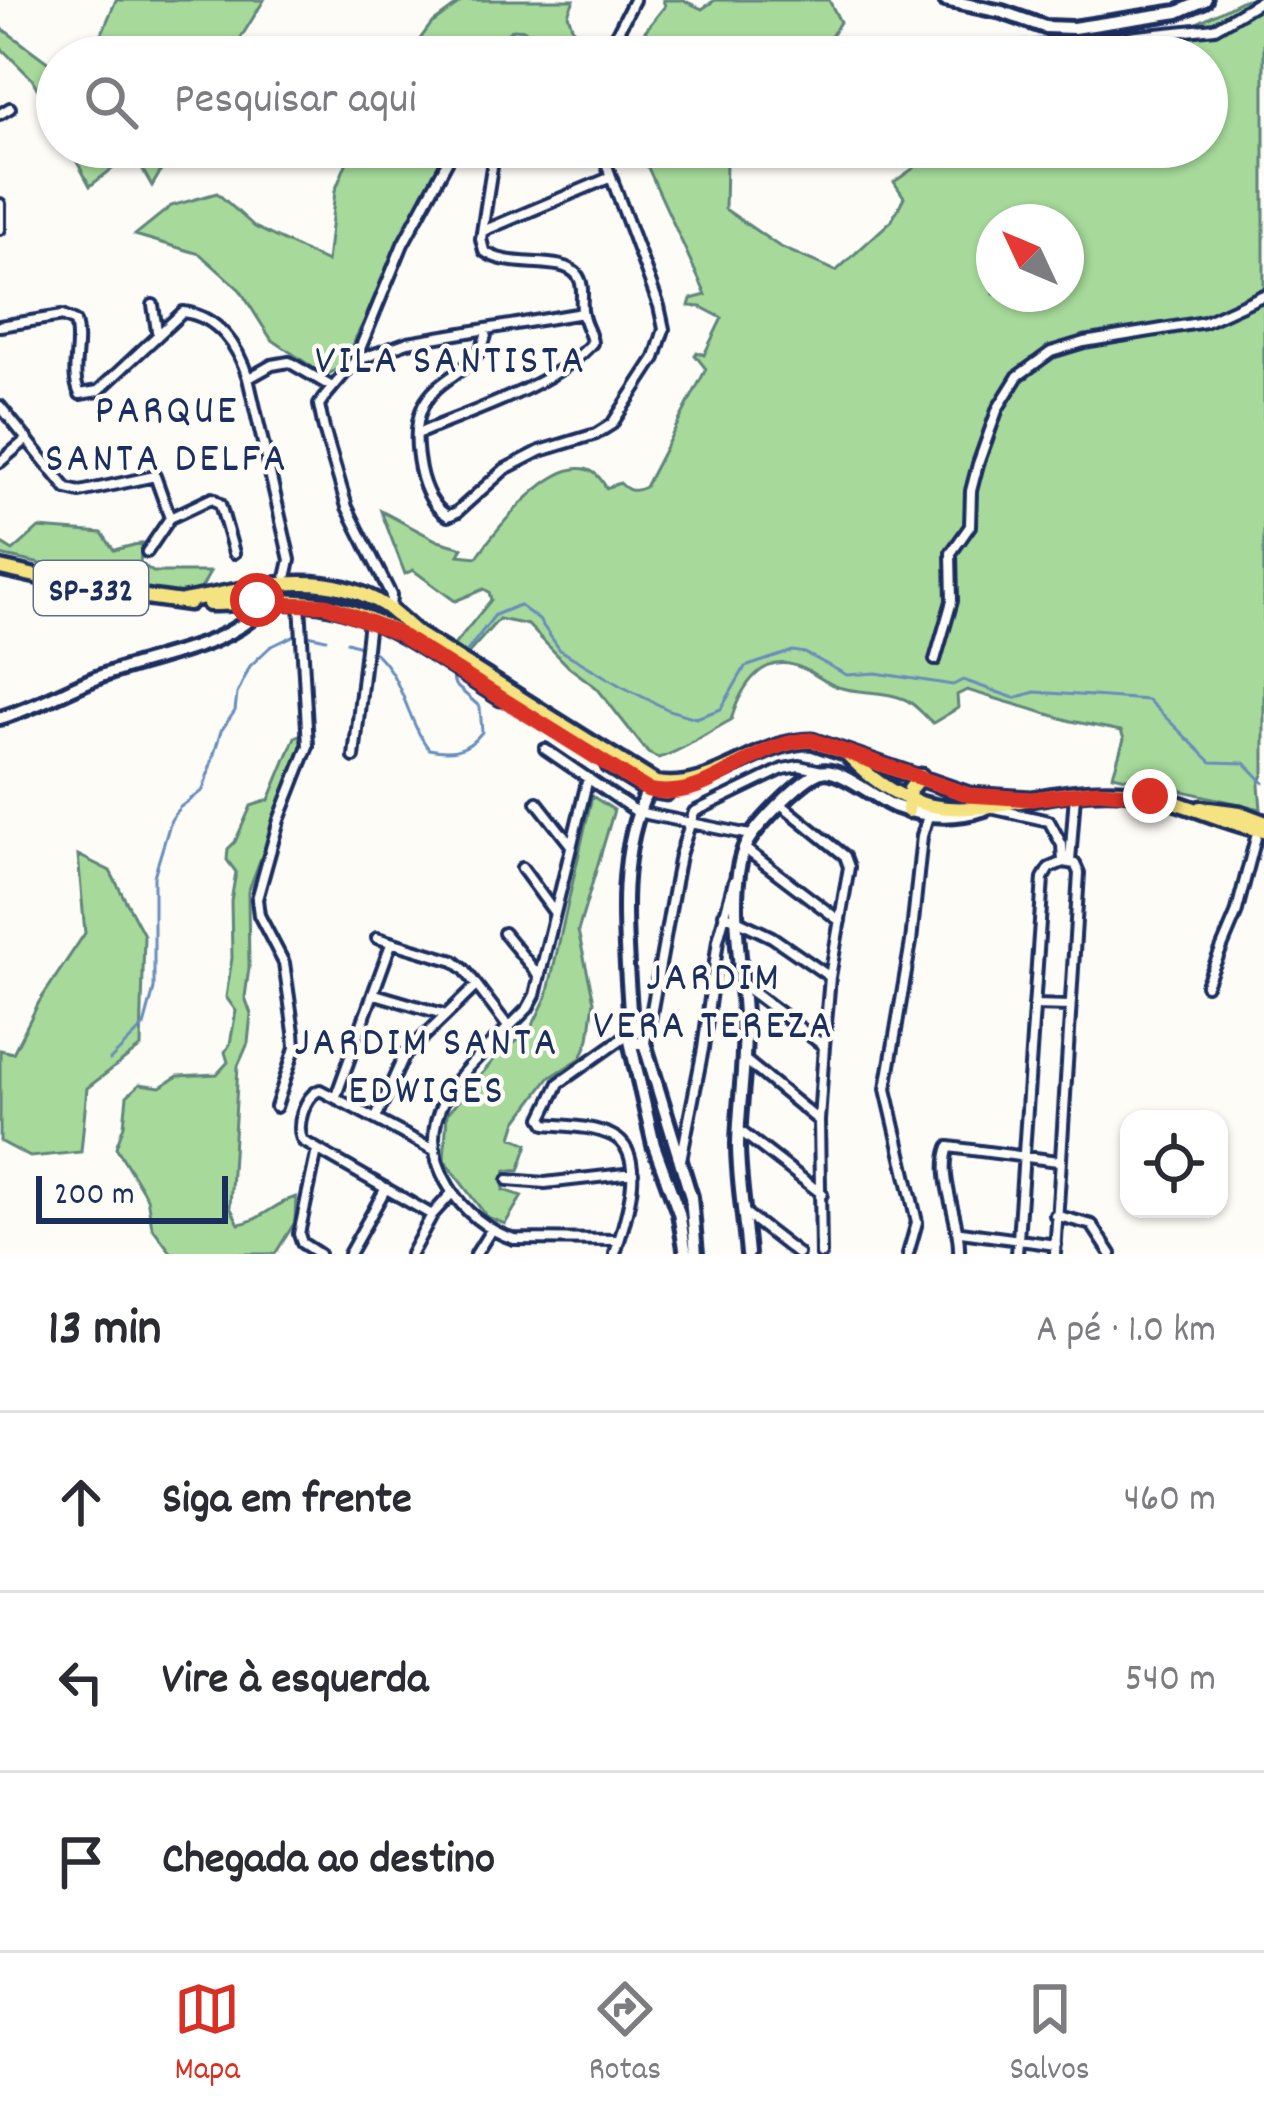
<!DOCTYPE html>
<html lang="pt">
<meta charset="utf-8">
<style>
body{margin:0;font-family:Dekko,sans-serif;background:#f7f7f7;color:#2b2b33}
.controls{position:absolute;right:36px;bottom:36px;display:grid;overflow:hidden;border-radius:24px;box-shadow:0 3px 9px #0004}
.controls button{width:108px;height:108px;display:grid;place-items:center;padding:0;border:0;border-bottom:3px solid #e1e1e2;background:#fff;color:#2b2b33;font:60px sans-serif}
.compass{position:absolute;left:976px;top:204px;width:108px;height:108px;border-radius:50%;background:#fff;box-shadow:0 3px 9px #0004;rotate:314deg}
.scale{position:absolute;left:36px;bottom:30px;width:192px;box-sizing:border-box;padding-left:12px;border:6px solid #1b2f5e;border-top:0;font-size:33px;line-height:42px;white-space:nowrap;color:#1b2f5e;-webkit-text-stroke:9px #fdfcf7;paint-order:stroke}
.stop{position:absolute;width:36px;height:36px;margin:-27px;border:9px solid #d93025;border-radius:50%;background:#fff}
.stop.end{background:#d93025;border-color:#fff;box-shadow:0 3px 12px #0008}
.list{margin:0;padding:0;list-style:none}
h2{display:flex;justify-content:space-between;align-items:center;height:156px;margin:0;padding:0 48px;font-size:51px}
h2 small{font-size:39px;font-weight:400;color:#7c7c81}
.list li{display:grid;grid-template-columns:78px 1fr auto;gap:36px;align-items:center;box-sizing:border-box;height:180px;padding:0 48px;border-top:3px solid #e1e1e2}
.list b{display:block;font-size:45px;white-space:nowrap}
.list em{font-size:39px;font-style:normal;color:#7c7c81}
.icon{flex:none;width:66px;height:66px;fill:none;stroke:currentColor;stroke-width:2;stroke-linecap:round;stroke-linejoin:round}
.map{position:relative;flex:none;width:1264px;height:1254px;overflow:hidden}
.search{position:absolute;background:#fff;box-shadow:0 3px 9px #0004;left:36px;right:36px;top:36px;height:132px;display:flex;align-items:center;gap:30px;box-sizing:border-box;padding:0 42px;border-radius:66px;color:#7c7c81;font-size:45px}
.sheet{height:696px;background:#fff}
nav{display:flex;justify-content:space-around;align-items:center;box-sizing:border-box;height:168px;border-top:3px solid #e1e1e2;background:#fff;font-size:33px;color:#7c7c81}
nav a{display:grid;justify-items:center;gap:6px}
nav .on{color:#d93025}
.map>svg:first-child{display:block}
.green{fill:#a6d99a;stroke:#60847c;stroke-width:3;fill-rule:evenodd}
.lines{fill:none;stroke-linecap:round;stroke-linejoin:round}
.stream{stroke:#688dba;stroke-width:3}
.street-casing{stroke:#1b2f5e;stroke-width:16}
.secondary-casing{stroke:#1b2f5e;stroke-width:20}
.primary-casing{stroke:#1b2f5e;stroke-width:21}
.street{stroke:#fdfcf7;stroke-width:8}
.secondary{stroke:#fdfcf7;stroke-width:10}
.primary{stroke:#f5e381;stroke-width:12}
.route{stroke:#d93025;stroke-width:15}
.labels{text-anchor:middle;stroke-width:9;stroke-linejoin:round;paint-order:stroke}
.shield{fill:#fdfcf7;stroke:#5f6c8c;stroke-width:3}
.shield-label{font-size:33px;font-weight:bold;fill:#1b2f5e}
.quarter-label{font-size:42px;letter-spacing:3px;fill:#1b2f5e;stroke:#fdfcf7}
</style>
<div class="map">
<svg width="1264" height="1254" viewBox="0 0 1264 1254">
<rect width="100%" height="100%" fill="#fdfcf7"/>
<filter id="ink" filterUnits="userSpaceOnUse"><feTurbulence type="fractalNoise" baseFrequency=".00833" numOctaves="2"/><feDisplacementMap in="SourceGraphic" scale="24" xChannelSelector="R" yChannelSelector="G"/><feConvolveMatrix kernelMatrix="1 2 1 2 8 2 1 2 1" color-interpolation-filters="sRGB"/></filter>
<g filter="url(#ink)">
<path class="green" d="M116,0H264L229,57H92Z
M464,0H574L568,14L579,49L564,57H533L525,30L513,29L500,39L492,57H407L431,24Z
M663,0H683L702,9L715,0H829L840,22L827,43L793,44L777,57H667L645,31L665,6Z
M1243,0H1264V772L1259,785L1261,809L1113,775L1124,739L1121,731L1071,721L967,690L957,695L958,708L933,723C923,715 915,703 904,699C883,690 859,694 838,687C825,683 816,674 804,669C763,649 741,687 731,720C708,732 681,752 658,758L648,753L597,688L569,667L528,625L499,619L464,658L450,650L491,600L489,592L484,589L455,601L413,570L405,574L381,511L438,541L463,548L459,555L477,557C495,530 576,426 606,488L620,483C629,492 634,492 645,487L706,369L695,355L697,352L704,355L722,318L701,307L689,306L691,299L706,295L644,159V147H733L726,161L725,209L780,247L836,271L892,220L904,197L894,182L914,168L926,147H1207V57H1012L1029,50L1109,43L1147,48ZM994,222H1066V294H994Z
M0,27L57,69V124L32,79L0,47Z
M69,147H175L152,186L133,153L90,186Z
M353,147H452L341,367L325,376L271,339L240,290L200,254L135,235L171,206L217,193L255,227L327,262L335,191Z
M39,528L102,533L114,550L142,543L140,563L153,572H210L200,591L148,594L118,581L0,555V543L13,551Z
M304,585L375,603L382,616L378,618L324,598H271L266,593L270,588Z
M301,734L300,756L248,892L249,968L245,997L251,1014L248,1043L238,1066L230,1207L239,1224C262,1220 273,1204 296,1197L295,1222L275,1254H172L152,1227L147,1198L116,1147L124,1125L127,1096L140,1084L160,1087L178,1076L217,1074L228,1062L225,1052L230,1044L236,1011L226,997L232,958L231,901L236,872L227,860L228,849L235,842L251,806L269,800L295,737Z
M592,796L614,810L578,931L594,1001L589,1039L581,1058L549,1078L517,1121L512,1137L528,1144L519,1171L506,1170L503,1190L522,1196L505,1224L487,1217L444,1160L447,1114L497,1056L530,1031L547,996Z
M78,855L110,871L144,935L141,1047L87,1088L81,1152L30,1157L0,1141V1050L13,1053L39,1002L85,933Z"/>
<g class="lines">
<path class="stream" d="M308,635L326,639
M347,642L360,646
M372,650C404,676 405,718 429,749C452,754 467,751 482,732L480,707L455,685L452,676
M464,655L495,615L519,605L539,620L560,650L621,686L669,710L696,718L721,709L745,667L793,651L805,653L847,675L876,673L953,685L963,680L1014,698L1035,692L1148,700L1211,762L1245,763L1264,783
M110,1060L144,1026L154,989V876L171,820L179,808L203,790L221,731L235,711L237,694L250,666L270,647L297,634"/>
<defs>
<path id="street" d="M1022,48L1215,28L1262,0
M605,57L634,0
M0,114L10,108
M0,204V229
M483,231L609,178
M153,305L157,331
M0,326L62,316L75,322C82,345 69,372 80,394L98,391L183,312C218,316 238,346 248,378L290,560L285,582
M487,329C480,390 399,365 420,469C424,488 431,506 448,516L457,512L505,469L540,451L596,434L612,424L655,358L664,329L659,306L600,147
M355,361L403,244L455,147
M249,378L272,365L289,362L332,387
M0,406L67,489L80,492L155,476L170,518
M417,434C469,412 555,386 592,343C591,333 585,326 583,315C579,303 586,288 578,276C562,254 509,271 484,251L481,239L495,147
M0,462L27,439
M147,552L170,518L212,498L220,504L234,553
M390,610L391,595L347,507L324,429L319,405L323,399L355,361L408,342L582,313
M935,660L952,601L951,553L970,526L971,491L978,464L998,408L1018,376L1051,352L1084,342L1205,322L1264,295
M545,749L637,812L750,835
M354,757L369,621
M588,778L535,995L528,1008C478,1061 401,1108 449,1187C463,1211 488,1231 514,1239L619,1240
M537,802L570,844
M782,805L845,856L849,867L830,977L824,1046L819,1121L821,1254
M995,809L1049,821L1062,845L1063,862
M744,848L840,921
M1070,862L1075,794
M522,868L554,912
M724,914L772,937L830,977
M504,933L539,976
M377,938L454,961L465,970L509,1028
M743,985L824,1046
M1206,985L1236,914L1258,830
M375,994L443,1014
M1034,1005L1070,1006
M648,1031L680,855L694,812L783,769L799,766L822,771
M745,1060L818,1120
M336,1096L391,944
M276,1107L295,1048L294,1032L284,963L259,915L257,899L279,820L308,746L300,603
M376,1118L404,1056L476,986
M739,1130L822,1194
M432,1149L320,1090C304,1096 295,1127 303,1141L432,1215
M317,1150L299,1234L302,1243L319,1254
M681,1160L703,1049L718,940L734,881
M508,1180L545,1183L633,1173
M745,1213L798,1254
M1055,1215L1092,1225L1111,1254
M961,1232L1056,1245
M349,1254L386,1188
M411,1254L432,1215L452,1193
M476,1254L491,1230
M615,1254C624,1223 650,1155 613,1136C593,1126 567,1126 546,1124L542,1118L559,1083L627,1035
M908,1254L917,1222L886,1089L911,942L922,836L928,816
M959,1254C961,1220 937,1179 949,1147L1058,1161
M1017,1254L1043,878L1049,868L1063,862
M1055,1254L1079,873L1075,864L1063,862"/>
<path id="secondary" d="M945,0L1002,12L1045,27L1073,28L1178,12L1205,0
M0,718C34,708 64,691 96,678C156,654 221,652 268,604
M631,1027L637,1024L646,1029L644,1043H632L627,1035L631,1027C627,951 613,860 648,790
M630,1041L654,1145L679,1213L686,1254
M644,1043L691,1197L696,1254
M748,1254C745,1218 738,1180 738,1144C739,1100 747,1058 744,1015C742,967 727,894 744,849C751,830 802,778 821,772C838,766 876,799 894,806C923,817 955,819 985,809"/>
<path id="primary" d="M0,568L103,591L189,603
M183,601C250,590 318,565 382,604C395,612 406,625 418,634L656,783C712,793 757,740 812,741L969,795L1032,799
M209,604C248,604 291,597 330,606C391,619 448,665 501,698
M848,755C940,853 1012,785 1120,791C1171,794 1215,821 1264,831
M609,766L648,790L666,793
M1201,808L1240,813L1264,822
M908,811L910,789L921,776"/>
</defs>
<use href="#street" class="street-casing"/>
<use href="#secondary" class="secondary-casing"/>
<use href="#primary" class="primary-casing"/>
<use href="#street" class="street"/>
<use href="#secondary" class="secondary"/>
<use href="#primary" class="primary"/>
</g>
</g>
<g class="lines" filter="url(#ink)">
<path class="route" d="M257,600L255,604L326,605L397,633L648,790C712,804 751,740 812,740L969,795L1032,799L1098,791L1150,796"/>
</g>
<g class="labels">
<rect class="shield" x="34" y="561" width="114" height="54" rx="9"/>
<g class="shield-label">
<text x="91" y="600">SP-332</text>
</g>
<g class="quarter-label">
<text x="451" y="372">VILA SANTISTA</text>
<text x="167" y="422">PARQUE<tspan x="167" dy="48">SANTA DELFA</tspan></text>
<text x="714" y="989">JARDIM<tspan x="714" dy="48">VERA TEREZA</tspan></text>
<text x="427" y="1054">JARDIM SANTA<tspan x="427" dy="48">EDWIGES</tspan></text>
</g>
</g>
</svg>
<div class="controls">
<button><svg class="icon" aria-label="locate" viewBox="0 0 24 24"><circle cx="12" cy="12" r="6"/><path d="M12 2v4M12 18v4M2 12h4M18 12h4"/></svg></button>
</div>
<svg class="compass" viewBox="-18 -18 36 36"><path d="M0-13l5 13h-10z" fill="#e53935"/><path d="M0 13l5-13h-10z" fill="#7c7c81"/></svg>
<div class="scale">200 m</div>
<div class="stop" style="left:257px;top:600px"></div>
<div class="stop end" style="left:1150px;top:796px"></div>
<div class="search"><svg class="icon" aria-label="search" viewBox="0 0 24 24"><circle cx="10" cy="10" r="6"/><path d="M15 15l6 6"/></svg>Pesquisar aqui</div>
</div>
<section class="sheet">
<h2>13 min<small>A pé · 1.0 km</small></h2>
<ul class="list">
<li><svg class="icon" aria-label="ahead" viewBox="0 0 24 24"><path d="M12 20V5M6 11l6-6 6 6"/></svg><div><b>Siga em frente</b></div><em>460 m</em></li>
<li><svg class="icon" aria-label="left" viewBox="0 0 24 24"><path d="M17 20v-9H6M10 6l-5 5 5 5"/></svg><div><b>Vire à esquerda</b></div><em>540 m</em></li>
<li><svg class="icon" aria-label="arrive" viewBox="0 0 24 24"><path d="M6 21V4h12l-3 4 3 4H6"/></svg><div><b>Chegada ao destino</b></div></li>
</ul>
</section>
<nav>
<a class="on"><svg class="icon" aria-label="map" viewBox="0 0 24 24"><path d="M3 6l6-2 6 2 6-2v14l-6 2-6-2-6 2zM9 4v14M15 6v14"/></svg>Mapa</a>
<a><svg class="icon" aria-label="directions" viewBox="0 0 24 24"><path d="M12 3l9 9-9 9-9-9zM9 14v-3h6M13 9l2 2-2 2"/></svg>Rotas</a>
<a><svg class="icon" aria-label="saved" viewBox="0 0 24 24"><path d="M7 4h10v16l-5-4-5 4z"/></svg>Salvos</a>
</nav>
